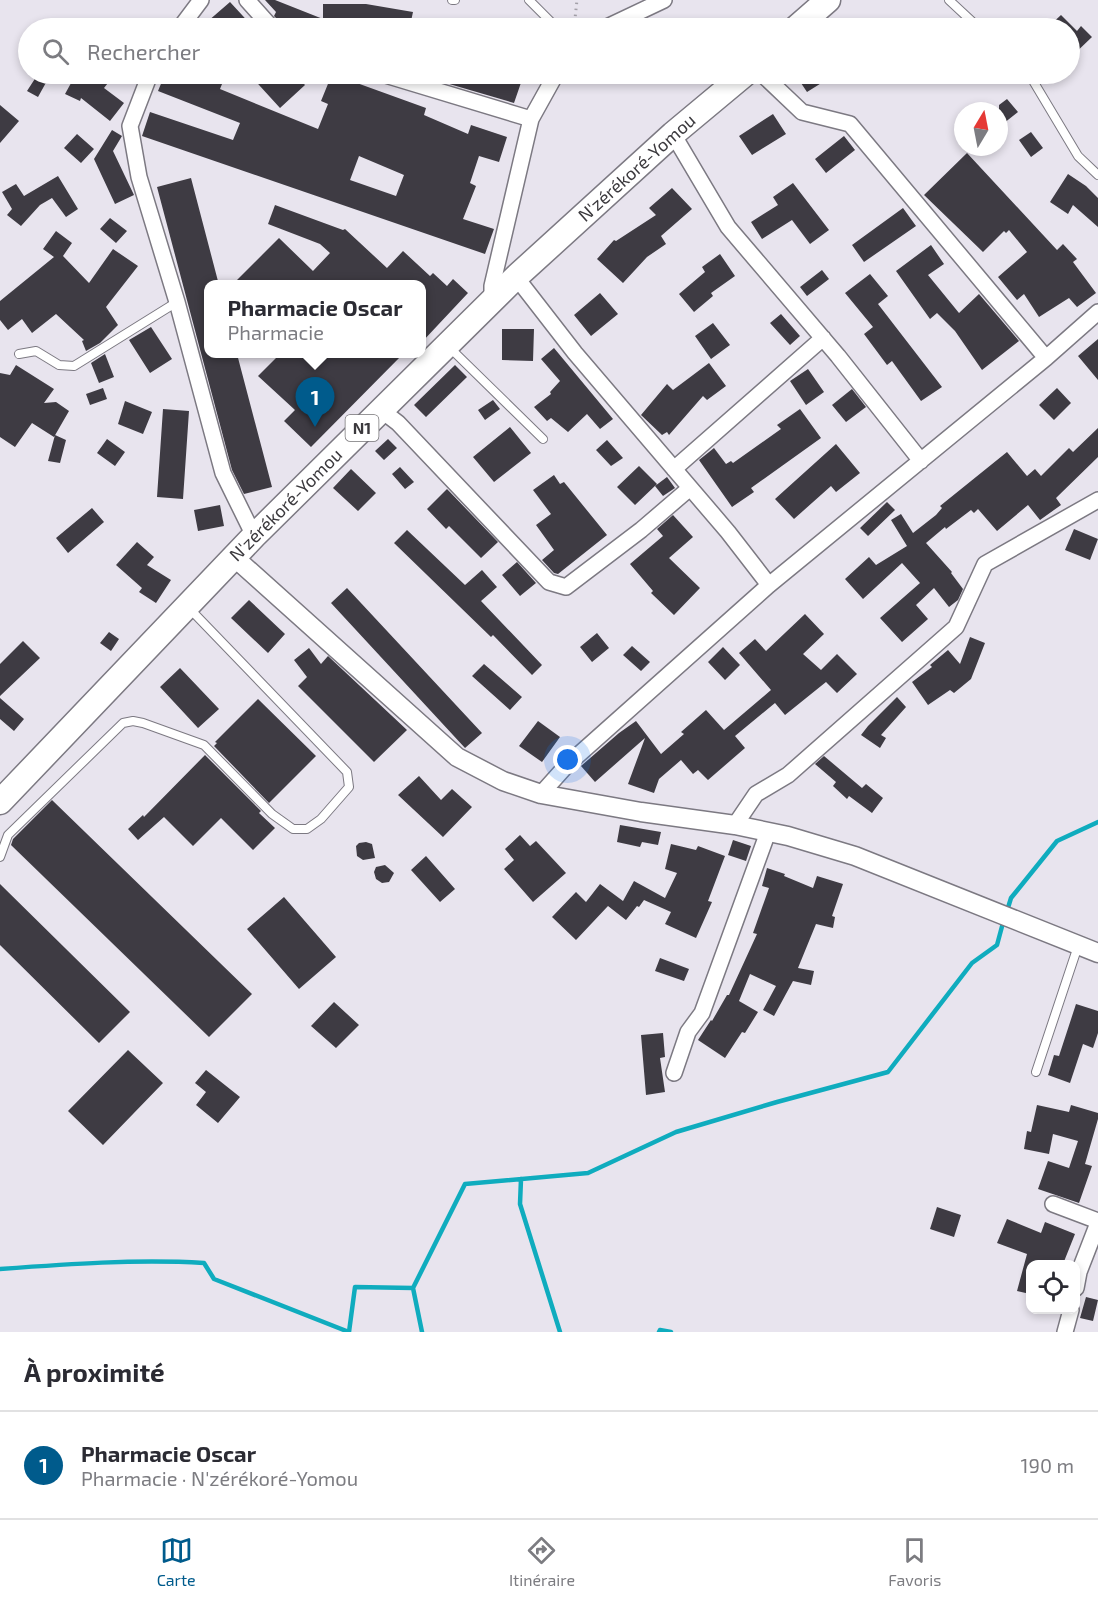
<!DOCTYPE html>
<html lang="fr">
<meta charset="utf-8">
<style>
body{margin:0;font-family:"Exo 2",sans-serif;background:#f7f7f7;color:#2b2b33}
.controls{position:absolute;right:18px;bottom:18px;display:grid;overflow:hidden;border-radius:12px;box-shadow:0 3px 9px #0003}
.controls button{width:54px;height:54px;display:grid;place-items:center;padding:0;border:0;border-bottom:2px solid #e1e1e2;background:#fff;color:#2b2b33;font:30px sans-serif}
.compass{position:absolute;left:954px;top:102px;width:54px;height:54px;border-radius:50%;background:#fff;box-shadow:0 3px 9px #0003;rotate:10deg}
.you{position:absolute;left:568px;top:760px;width:21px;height:21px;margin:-15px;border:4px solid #fff;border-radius:50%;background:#1a73e8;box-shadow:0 0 0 9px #1a73e833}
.badge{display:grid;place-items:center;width:39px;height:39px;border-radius:50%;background:#005b8c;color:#fff;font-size:20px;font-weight:700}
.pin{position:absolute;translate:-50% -50px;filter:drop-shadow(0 2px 3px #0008)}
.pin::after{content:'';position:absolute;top:32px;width:21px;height:18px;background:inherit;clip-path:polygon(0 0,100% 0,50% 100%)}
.popup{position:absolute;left:204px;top:280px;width:222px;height:78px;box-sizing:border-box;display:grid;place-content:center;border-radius:12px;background:#fff;filter:drop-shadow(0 2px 4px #0005);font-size:20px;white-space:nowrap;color:#7c7c81}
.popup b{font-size:22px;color:#2b2b33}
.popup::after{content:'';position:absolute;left:50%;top:100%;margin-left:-12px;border:12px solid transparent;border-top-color:#fff}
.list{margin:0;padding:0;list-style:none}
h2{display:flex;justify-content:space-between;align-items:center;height:78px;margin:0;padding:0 24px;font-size:26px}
h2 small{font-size:20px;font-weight:400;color:#7c7c81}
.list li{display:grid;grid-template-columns:39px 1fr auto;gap:18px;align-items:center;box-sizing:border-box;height:108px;padding:0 24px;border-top:2px solid #e1e1e2}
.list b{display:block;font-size:22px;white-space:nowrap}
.list p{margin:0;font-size:20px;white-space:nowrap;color:#7c7c81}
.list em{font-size:20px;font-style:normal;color:#7c7c81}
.icon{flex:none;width:33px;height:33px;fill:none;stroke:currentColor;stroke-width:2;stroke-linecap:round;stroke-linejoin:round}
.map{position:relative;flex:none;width:1098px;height:1332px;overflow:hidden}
.search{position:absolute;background:#fff;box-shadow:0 3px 9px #0003;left:18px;right:18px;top:18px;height:66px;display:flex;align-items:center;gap:15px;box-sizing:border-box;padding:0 21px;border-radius:33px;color:#7c7c81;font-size:22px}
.sheet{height:186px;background:#fff}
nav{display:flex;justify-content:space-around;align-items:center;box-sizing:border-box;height:84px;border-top:2px solid #e1e1e2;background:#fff;font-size:16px;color:#7c7c81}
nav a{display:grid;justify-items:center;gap:3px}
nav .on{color:#005b8c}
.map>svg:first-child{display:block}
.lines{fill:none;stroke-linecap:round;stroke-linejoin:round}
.stream{stroke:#0facbe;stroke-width:4.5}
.building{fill:#3e3b43;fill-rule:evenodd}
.service-casing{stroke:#7c7982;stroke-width:10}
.minor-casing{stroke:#7c7982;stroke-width:18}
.tertiary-casing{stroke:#7c7982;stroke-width:21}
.trunk-casing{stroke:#7c7982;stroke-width:27}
.path{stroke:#a3a0a8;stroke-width:3;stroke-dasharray:1.5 4.5;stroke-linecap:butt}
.service{stroke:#fff;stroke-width:8}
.minor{stroke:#fff;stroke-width:15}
.tertiary{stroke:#fff;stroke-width:18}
.trunk{stroke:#fff;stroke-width:24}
.labels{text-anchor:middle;stroke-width:6;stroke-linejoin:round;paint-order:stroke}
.shield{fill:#fff;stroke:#767477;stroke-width:1.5}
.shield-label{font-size:16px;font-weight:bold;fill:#3b393d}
.street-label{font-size:18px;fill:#3b393d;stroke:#fff}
</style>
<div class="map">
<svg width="1098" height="1332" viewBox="0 0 1098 1332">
<rect width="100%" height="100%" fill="#e8e4ee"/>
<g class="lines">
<path class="stream" d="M1007,911L1011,898L1057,841L1098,822
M521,1179L520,1204L560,1332
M0,1269C68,1264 136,1259 204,1263L214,1279L349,1332L355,1287L413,1288L465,1184L588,1173L676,1132L777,1102L888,1072L972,963L997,945L1004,919
M413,1288L422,1332
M659,1332L660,1330L671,1332"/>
</g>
<path class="building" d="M265,0H275L323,19V4H366L413,12L410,26L366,19L362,28H300L277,19L274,16L276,12Z
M230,2L254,28H200Z
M1061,15L1077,31L1081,26L1092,37L1070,58V28H1047Z
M38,74L48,79L38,97L27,91Z
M76,74H115L104,88L124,103L110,121L81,98L80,101L65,94Z
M165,74H226L220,89L318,129L328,104L321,101L332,74L426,108L424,115L468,134L471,125L507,137L499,162L479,156L470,183L476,186L463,219L494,229L485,254L142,136L150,112L233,140L240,123L158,91ZM359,156L404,175L396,196L350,180Z
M249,74H295L305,85L280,108Z
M422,74H469L493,82L496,74H524L514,103L422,76Z
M795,74H817L823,82L807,92Z
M1007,99L1018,112L999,127V105Z
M0,105L19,121L0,143Z
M773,114L786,134L752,155L739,136Z
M112,130L122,136L113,151L134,195L115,204L94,159Z
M1031,132L1043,148L1031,157L1019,140Z
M77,134L94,149L81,163L64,148Z
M844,136L855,150L826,173L815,159Z
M967,153L1057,250L1063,244L1077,259L1073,262L1096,293L1077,307L1069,298L1039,317L1024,294L1017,300L998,277L1027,252L1009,230L1006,233L1004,231L983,252L924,195Z
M1068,174L1086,186L1098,198V227L1073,205L1068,214L1050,202Z
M58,176L78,209L66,217L52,198L40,205L21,226L7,215L12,209L2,192L16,184L24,196Z
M191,178L219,285H208V354H237L272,487L244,494L232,470L157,187Z
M793,183L829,230L810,244L792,220L762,239L751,222L778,205L773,197Z
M672,188L692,209L661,236L666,244L647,257L623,283L597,259L614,240L616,241L656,215L649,208Z
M275,205L343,230L345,229L387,268L403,251L430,276L433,273L447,286L453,279L468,293L422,342V285H232L279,238L313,271L330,253L320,244L268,224Z
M903,208L916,226L864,262L852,245Z
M110,218L127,231L116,243L100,229Z
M56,231L72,243L63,256L89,283L113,249L138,266L106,307L118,325L100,343L86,351L82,341L84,340L56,314L32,333L22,319L8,330L0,320V301L54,257L43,249Z
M931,245L944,264L928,275L959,313L979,294L1019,341L982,370L955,331L937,313L930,319L896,271Z
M720,254L735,276L711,293L713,296L694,312L679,294L705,272L702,267Z
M822,270L829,279L807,296L800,287Z
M870,274L888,296L878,304L942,387L921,401L892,361L887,365L864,334L873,327L845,293Z
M600,293L618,314L591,336L574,315Z
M781,314L800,336L790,345L770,323Z
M713,323L730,345L711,359L695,336Z
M151,327L172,359L150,373L129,340Z
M502,329H534L533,361L502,360Z
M1098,339V380L1078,356Z
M554,348L613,419L600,429L587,414L568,432L551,418L547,421L534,407L551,394L550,392L560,381L541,359Z
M105,354L114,377L99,383L91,363Z
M280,354H403L311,447L284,421L295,410L258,376Z
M709,363L726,386L707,400L703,396L669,435L667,432L662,435L641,415L667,384L673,390Z
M16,365L54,389L44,403L56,402L69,411L54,437L32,423L15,447L0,437V373L10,375Z
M455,365L467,377L426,417L414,405Z
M808,369L824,392L806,405L790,381Z
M103,388L107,399L90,405L86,394Z
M1057,388L1071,403L1054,420L1039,405Z
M852,389L866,407L846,422L832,405Z
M493,400L500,409L485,420L478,410Z
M125,401L152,412L143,434L118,424Z
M163,409L189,411L183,499L157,497Z
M800,409L821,438L751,488L754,492L732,507L699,460L714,448L726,464L731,461L733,463L781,429L777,425Z
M510,427L531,453L494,482L473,457Z
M1098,428V457L1056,498L1061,505L1040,520L1028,505L997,531L978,509L974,513L971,510L946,529L945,527L926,543L952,572L951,573L963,589L958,600L949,607L934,588L916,605L928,619L902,642L880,618L920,583L902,563L863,599L845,579L869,557L876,565L907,546L891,520L901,514L913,533L936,515L942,508L940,506L1007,452L1027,476L1035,469L1041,476L1069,448L1073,452Z
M55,435L66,440L60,463L48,461Z
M107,439L125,452L115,466L97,453Z
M388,439L397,448L384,460L375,451Z
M607,440L623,458L611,466L596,450Z
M836,444L860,473L836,492L831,486L794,519L775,499Z
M639,466L657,484L635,505L617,487Z
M400,467L414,482L405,489L392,474Z
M351,469L376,493L358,511L333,488Z
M554,475L560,484L564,482L607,535L558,574L554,573L542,560L554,550L536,525L551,514L533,490Z
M667,477L675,488L663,496L655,486Z
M447,489L498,542L481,558L449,526L446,529L427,509Z
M887,502L895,510L868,536L860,528Z
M220,505L224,526L198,531L194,510Z
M92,508L104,522L68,553L56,538Z
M673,515L693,537L669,558L700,588L674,615L651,593L653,591L630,564L663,536L657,529Z
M1074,529L1098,539L1090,560L1065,550Z
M407,530L465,585L482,570L497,587L481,601L542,665L532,675L493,635L491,637L394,543Z
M137,542L154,557L147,565L171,580L156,603L139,592L142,588L116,565Z
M517,562L536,583L520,596L502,575Z
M347,588L482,733L465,748L331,603Z
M249,600L285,634L268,653L231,618Z
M805,614L824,634L803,654L821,670L837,654L857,674L837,693L826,682L785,715L775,703L735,736L745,748L708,780L698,770L693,774L681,760L659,779L654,793L628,784L645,738L595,782L581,766L619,733L636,721L661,754L684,734L681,732L706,710L724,730L771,690L739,653L755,639L766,651Z
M109,632L119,639L111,651L100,643Z
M597,633L609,648L592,662L580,647Z
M970,637L985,643L971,679L954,693L950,690L928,705L912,682L932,667L930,665L948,650L960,664Z
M23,641L40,658L0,696V664Z
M632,646L650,662L641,671L623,655Z
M723,647L740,665L725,680L708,662Z
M309,648L321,664L328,656L407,730L374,762L298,686L307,677L294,660Z
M484,664L522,697L510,710L472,676Z
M180,668L219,709L198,728L160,687Z
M897,697L906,707L881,735L886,738L880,748L861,735L868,726Z
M0,698L24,719L14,731L0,719Z
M258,699L316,756L269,803L214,746L217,743L215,742Z
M538,721L560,737L542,762L519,746Z
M205,755L261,811L259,813L275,828L253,850L221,818L193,846L164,817L138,840L128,829L143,815L144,817Z
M824,756L862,788L866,784L883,798L872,813L849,796L847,799L833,786L836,782L815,764Z
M419,776L441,800L452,789L472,807L443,837L398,795Z
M52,800L252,994L209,1037L11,845L13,839Z
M620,825L661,832L658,845L642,842L640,847L617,842Z
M520,835L530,846L536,841L566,873L533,902L504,869L514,860L505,849Z
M733,840L751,846L746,861L728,855Z
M366,842L372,844L375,858L363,860L357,856L356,846L359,843Z
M671,844L696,850L698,846L725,856L708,901L712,902L696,938L665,924L671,912L644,900L639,907L637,906L626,920L608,906L576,940L552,917L576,892L586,902L600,884L623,901L634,881L665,898L677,873L665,869Z
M426,856L455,889L440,902L411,870Z
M385,865L394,873L389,882L382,883L376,879L374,872L376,867Z
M767,868L785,874L784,876L813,888L817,876L843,884L832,916L835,917L833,928L816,924L798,968L814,971L811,985L793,981L774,1016L763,1010L776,986L750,974L739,1001L758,1012L745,1033L742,1032L725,1058L698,1040L711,1020L712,1021L727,995H729L757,934L753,933L769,888L762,886Z
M0,884L130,1012L99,1043L0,945Z
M284,897L336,957L299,989L247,929Z
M660,958L689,969L684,981L655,971Z
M334,1002L359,1025L336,1048L311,1026Z
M1076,1004L1098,1011V1033L1093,1048L1083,1044L1070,1083L1048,1075L1054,1055L1059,1056Z
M663,1033L665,1057L660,1058L665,1092L646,1095L641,1035Z
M128,1050L163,1083L103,1145L68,1111Z
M206,1070L240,1097L218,1123L196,1105L206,1092L195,1083Z
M1037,1105L1069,1112L1071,1105L1098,1113V1119L1085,1164L1092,1166L1079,1203L1038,1189L1048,1161L1069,1168L1078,1141L1053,1134L1049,1154L1024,1149L1027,1131L1031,1132Z
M937,1207L961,1215L954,1237L930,1229Z
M1007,1219L1041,1233L1045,1222L1075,1234L1063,1264H1030V1294L1017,1291L1027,1254L997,1243Z
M1086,1297L1098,1300L1093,1321L1080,1318Z"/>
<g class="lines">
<defs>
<path id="service" d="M452,0H455
M529,0L557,28
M949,0L979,28
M1029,74L1078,156L1098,175
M450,348L543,439
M19,354L36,351L59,365L74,366L177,302
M0,857L8,835L123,723L133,721L143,723L204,745L272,814L293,829H307L321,819L349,787L347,772L188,607
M1036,1072L1078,946"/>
<path id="minor" d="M247,0L272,28
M180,28L201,0
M605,28L664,0
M150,74L130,126L139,177L177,302L223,473L254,536
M382,74L531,119
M762,74L802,112L850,124L1046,358
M673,134L728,227L838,356L921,461
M516,277L575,353L728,532L769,585
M492,300V286L531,119L556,74
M381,410L398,423L549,582L566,587L641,530L690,488
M674,469L823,338
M541,794L567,765L769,585L1046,358L1098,312
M735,825L756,794L788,775L956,627L985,564L1098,500
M674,1073L688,1032L702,1013L768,832
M1053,1204L1098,1221
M1076,1288L1079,1272L1098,1223
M1065,1332L1071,1310"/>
<path id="tertiary" d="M234,557L457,757L503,781L541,794L641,812L735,825L788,836L855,856L1098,953"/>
<path id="trunk" d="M796,28L828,0
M0,802L254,536L516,277L673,134L745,74"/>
</defs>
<use href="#service" class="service-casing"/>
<use href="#minor" class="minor-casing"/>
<use href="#tertiary" class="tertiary-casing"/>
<use href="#trunk" class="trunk-casing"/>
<path class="path" d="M574,28L577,0"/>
<use href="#service" class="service"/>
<use href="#minor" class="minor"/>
<use href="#tertiary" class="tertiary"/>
<use href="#trunk" class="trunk"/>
</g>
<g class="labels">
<rect class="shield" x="345.5" y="415" width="33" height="26" rx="4.5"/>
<g class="shield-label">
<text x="362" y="434">N1</text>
</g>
<g class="street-label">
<text transform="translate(637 168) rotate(-42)" y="6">N'zérékoré-Yomou</text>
<text transform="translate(286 505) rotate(-45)" y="6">N'zérékoré-Yomou</text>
</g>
</g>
</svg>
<div class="controls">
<button><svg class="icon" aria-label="locate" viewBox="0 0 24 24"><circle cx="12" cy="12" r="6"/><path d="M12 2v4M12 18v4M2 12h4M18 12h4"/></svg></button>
</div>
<svg class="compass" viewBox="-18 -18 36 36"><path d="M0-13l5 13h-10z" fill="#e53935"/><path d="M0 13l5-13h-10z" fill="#7c7c81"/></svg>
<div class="you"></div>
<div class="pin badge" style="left:315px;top:427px">1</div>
<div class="popup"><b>Pharmacie Oscar</b>Pharmacie</div>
<div class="search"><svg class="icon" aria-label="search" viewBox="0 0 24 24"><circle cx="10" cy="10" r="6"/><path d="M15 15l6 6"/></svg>Rechercher</div>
</div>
<section class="sheet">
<h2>À proximité<small></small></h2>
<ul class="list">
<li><span class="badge">1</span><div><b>Pharmacie Oscar</b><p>Pharmacie · N'zérékoré-Yomou</p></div><em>190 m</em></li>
</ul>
</section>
<nav>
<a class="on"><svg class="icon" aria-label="map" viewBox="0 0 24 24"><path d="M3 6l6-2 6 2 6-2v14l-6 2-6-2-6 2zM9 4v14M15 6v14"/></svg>Carte</a>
<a><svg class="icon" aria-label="directions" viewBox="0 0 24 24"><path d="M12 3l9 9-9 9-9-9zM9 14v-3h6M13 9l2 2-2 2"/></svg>Itinéraire</a>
<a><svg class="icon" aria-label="saved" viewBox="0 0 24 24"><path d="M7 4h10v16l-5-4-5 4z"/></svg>Favoris</a>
</nav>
